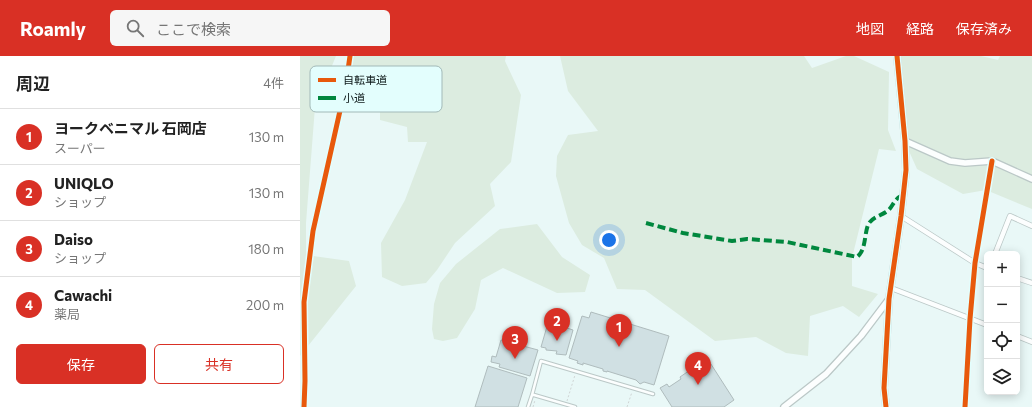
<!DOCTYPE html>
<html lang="ja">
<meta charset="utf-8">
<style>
body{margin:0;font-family:Commissioner,"Noto Sans JP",sans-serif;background:#f6f6f6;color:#222}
.controls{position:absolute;right:12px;bottom:12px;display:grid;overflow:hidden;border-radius:6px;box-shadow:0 2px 10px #0003}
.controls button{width:36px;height:36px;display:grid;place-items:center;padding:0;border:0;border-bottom:1px solid #e0e0e0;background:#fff;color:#222;font:20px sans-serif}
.you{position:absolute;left:309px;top:184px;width:14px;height:14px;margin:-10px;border:3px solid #fff;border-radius:50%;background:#1a73e8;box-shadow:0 0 0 6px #1a73e833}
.badge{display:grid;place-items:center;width:26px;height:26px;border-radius:50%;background:#d93025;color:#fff;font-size:13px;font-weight:700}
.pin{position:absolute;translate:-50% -33px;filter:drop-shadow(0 1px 2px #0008)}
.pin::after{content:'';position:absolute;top:21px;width:14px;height:12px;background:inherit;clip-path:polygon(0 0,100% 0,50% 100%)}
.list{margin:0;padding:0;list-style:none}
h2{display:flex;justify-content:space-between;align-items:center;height:52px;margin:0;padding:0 16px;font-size:17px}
h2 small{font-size:13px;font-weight:400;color:#767676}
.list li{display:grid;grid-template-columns:26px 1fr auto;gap:12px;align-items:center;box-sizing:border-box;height:56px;padding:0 16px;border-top:1px solid #e0e0e0}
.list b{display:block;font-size:15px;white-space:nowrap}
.list p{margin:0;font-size:13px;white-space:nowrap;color:#767676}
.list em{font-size:13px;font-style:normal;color:#767676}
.actions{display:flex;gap:8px;padding:12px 16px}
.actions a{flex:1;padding:9px 0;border:1px solid #d93025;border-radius:6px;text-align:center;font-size:14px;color:#d93025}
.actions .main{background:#d93025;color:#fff}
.icon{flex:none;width:22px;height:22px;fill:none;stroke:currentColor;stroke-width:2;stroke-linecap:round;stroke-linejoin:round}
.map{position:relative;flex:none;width:732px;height:351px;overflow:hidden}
header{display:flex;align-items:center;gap:24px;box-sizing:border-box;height:56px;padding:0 20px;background:#d93025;color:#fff}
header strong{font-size:19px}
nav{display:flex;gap:22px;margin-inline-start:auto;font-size:14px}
.search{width:280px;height:36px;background:#f6f6f6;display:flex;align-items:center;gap:10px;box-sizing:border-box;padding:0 14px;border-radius:6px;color:#767676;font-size:15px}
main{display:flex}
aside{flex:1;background:#fff}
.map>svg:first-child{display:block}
.green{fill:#dcece0}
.building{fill:#d0e0e3;stroke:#afbcbd}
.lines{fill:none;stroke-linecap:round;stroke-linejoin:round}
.service-casing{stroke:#bbc8c7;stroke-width:4.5}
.minor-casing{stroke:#bbc8c7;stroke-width:6}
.tertiary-casing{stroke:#bbc8c7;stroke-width:8}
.path{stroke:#d0d5d5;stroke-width:1;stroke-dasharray:2 2;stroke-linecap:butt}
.service{stroke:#fcfefe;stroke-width:2.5}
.minor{stroke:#fcfefe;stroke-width:4.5}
.tertiary{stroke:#fcfefe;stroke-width:5.5}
.quiet{stroke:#00873e;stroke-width:4;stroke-dasharray:8 4;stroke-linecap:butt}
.cycleway-casing{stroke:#e3fefd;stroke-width:8}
.cycleway{stroke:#e8590c;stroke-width:5}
.key{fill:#e3fefd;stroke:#a2b9b8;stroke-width:1}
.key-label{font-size:11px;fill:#0b1717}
</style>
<header>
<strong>Roamly</strong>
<div class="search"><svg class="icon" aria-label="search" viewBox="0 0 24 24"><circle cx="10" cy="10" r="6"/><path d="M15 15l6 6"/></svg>ここで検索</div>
<nav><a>地図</a><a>経路</a><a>保存済み</a></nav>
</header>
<main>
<aside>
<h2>周辺<small>4件</small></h2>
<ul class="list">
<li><span class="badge">1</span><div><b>ヨークベニマル 石岡店</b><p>スーパー</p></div><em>130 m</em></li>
<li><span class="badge">2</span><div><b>UNIQLO</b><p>ショップ</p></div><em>130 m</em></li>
<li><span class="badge">3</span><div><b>Daiso</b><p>ショップ</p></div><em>180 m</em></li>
<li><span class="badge">4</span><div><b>Cawachi</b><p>薬局</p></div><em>200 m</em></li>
</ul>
<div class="actions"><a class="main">保存</a><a>共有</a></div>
</aside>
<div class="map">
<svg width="732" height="351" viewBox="0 0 732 351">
<rect width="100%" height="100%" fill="#e9f8f7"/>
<path class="green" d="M0,0H36L15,51L6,167V199L49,205L56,230L0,300Z
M53,0H206L205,5L221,39L211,106L190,128L195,150L155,187L137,214L126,227L102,230L82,221L81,187L105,144L127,86H108L107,71L80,64V39L48,31Z
M260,0H504L512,12L546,0H554L589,16L588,74L596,95L579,93L552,202V230L578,238L559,261L543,250L510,260L508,300L486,297L456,281L415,285L345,234L317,233L304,202L282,189L269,167L256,120L257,100L268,79L298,75L268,35Z
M599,0H681L698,4L700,0H732V153L686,134L663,138L617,113L600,75Z
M237,168L262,201L290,219L285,236L257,237L203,212L181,224L175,253L157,282L143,285L134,283L132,273L134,248L140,227L156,208L200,173Z"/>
<path class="building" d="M291,256L369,280L354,329L344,326L340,328L336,324L307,315V316L303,315V313L283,307V309L277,307L278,305L269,302L282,260L289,262Z
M248,267L264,272L265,269L268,270L267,272L273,274L266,299L256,298L257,295L246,294V292L241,291Z
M201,284L238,294L230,320L199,311L200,308L191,306L192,300L196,301Z
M409,305L434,344L424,351H372L360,332L367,328L369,331L381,323L380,321L393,312L395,315Z
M188,310L227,322L218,351H175Z"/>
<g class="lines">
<defs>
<path id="service" d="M232,339L241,305L353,338
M228,351L232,339H234L275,351"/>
<path id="minor" d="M601,160L675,207L687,212
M695,198L710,160L732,170
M717,222L732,227
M591,232L687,269
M717,280L732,286
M4,351L5,325L4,246L13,175L46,28L50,0
M665,351L670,263L675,207L692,105"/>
<path id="tertiary" d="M605,85L650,105L665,107L692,105L732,123
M484,351L526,318L561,280L589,243
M586,351L584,332L589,243L601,160L606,114L605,85L597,0"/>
</defs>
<use href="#service" class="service-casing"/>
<use href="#minor" class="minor-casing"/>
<use href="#tertiary" class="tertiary-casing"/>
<path class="path" d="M267,345L275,319
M233,351L235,344
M327,351L332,336"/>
<use href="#service" class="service"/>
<use href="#minor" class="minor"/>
<use href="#tertiary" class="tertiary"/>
<path class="quiet" d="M346,167L383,177L432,185L447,183L487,186L557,201C566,194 564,180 568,169C571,162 580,160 586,156C594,151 592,144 603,139"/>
<defs>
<path id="cycleway" d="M4,351L5,325L4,246L13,175L46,28L50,0
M586,351L584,332L589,243L601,160L606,114L605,85L597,0
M665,351L670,263L675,207L692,105"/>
</defs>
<use href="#cycleway" class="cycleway-casing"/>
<use href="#cycleway" class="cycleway"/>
</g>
<rect x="10" y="10" width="132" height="46" rx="6" class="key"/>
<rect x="18" y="22" width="18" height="4" fill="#e8590c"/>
<rect x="18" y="40" width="18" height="4" fill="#00873e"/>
<g class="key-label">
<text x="43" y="28">自転車道</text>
<text x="43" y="46">小道</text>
</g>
</svg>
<div class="controls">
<button>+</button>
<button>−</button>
<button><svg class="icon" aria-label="locate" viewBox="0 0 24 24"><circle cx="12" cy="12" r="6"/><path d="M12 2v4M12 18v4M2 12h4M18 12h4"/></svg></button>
<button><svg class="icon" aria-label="layers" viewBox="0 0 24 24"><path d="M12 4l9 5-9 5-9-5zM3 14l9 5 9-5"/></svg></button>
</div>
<div class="you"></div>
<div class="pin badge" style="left:319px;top:291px">1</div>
<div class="pin badge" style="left:257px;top:285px">2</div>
<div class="pin badge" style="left:215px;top:303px">3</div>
<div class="pin badge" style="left:398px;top:329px">4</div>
</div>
</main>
